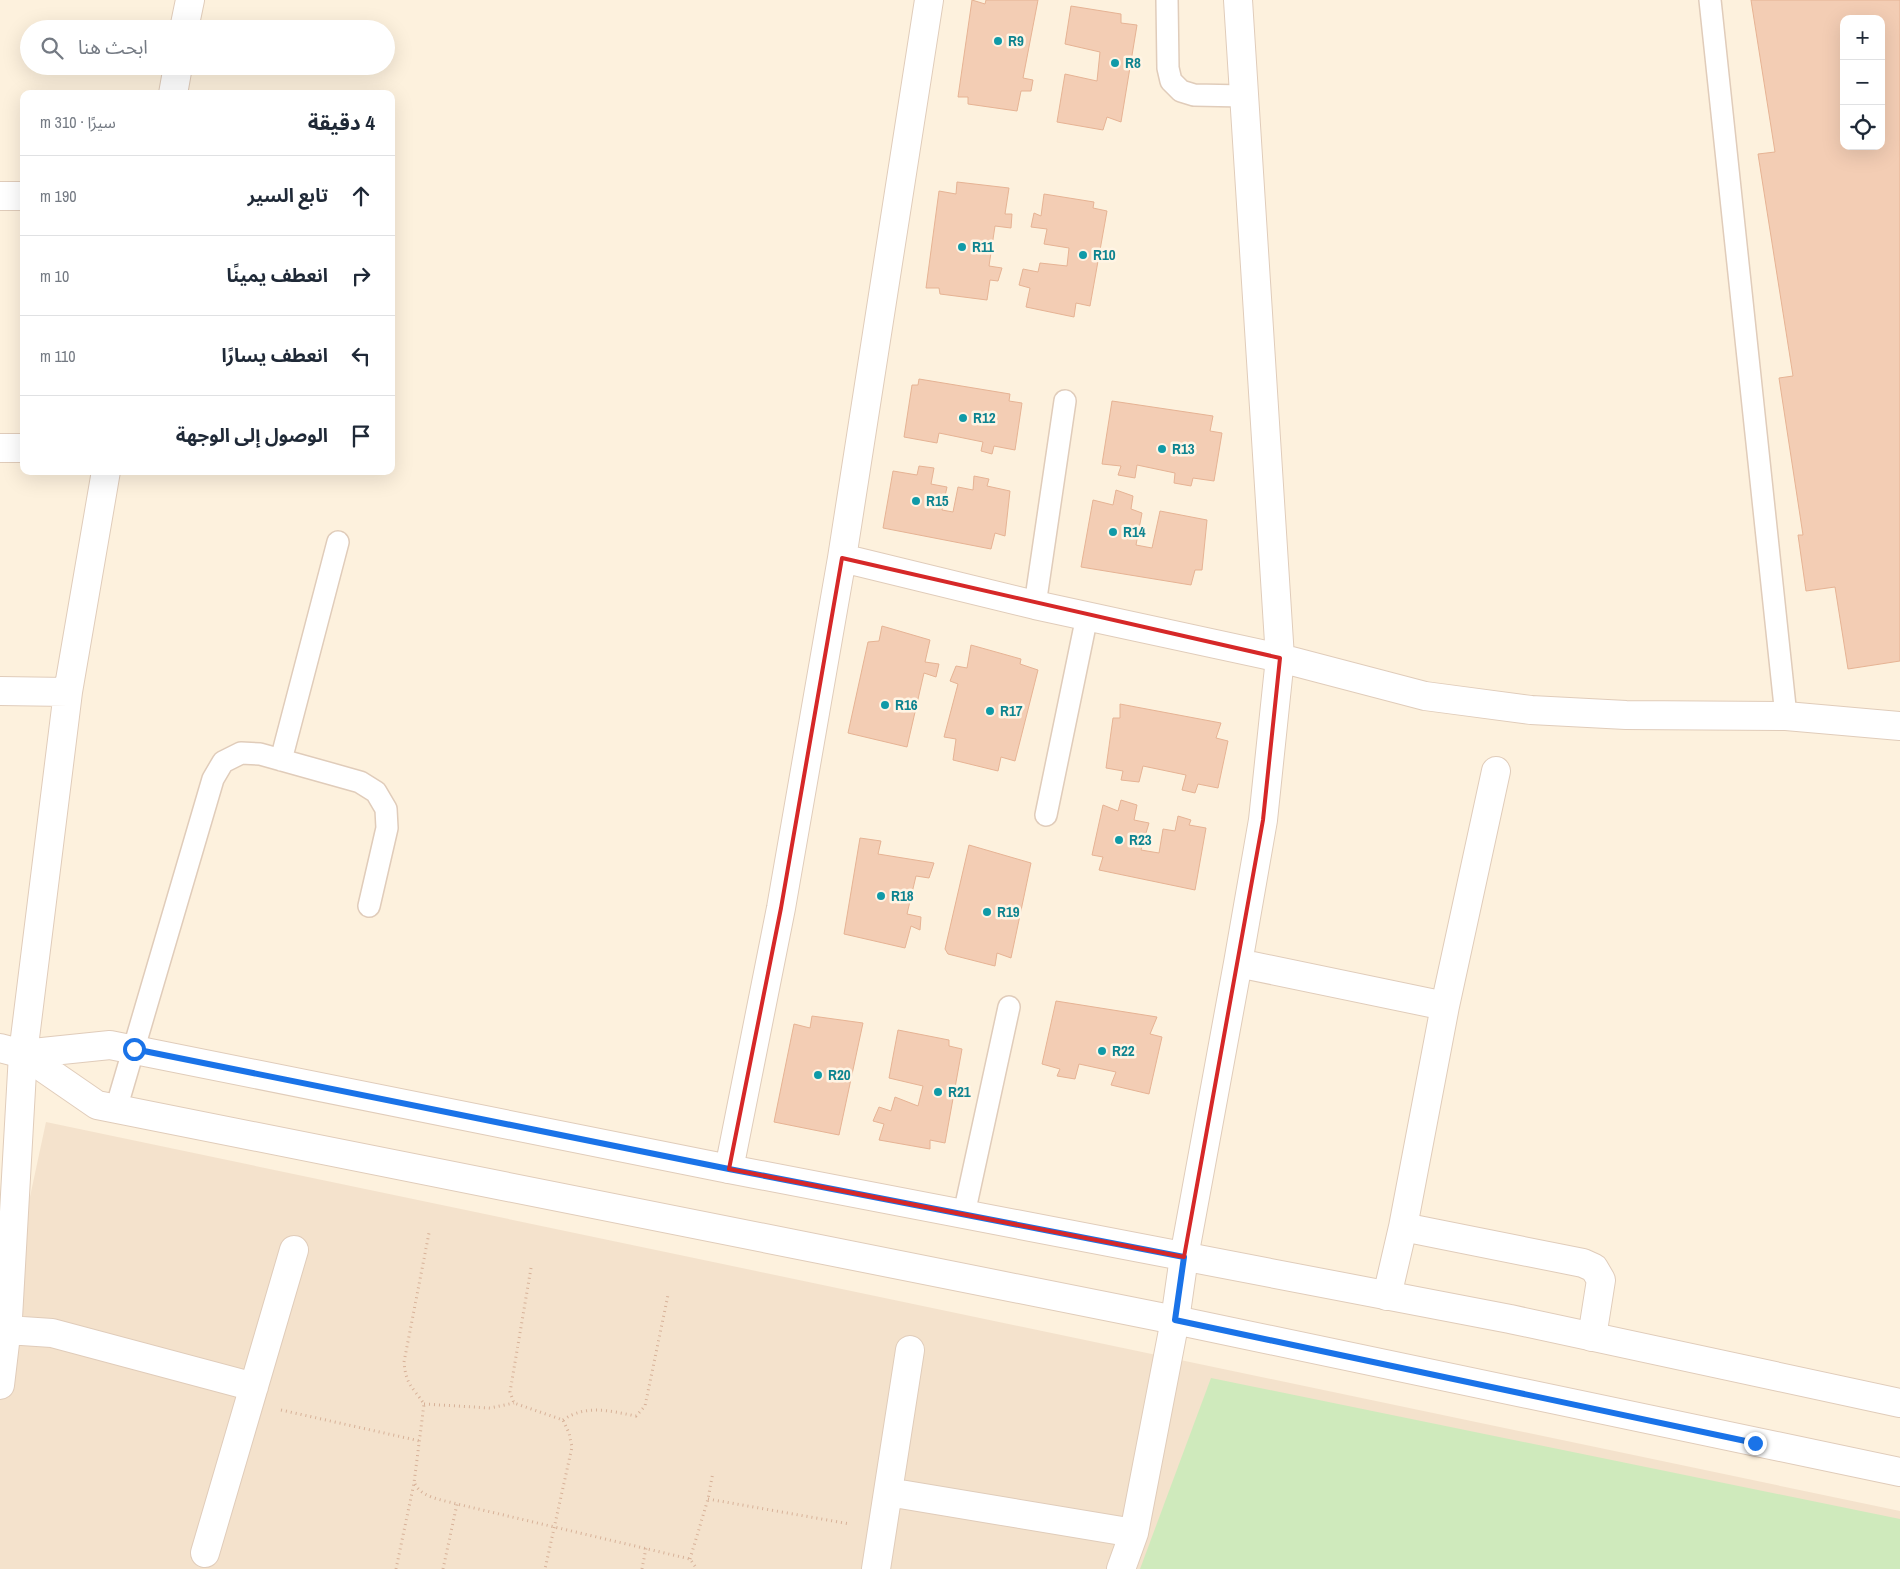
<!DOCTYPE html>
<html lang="ar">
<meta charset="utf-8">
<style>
body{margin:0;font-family:"Archivo Narrow","Noto Sans Arabic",sans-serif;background:#f2f2f3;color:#1f2937;direction:rtl}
.controls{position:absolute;right:15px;top:15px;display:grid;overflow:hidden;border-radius:10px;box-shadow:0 5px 20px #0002}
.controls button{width:45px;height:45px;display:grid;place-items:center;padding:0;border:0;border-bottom:1px solid #e0e1e3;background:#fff;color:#1f2937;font:25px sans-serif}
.stop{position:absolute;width:15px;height:15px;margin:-11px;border:4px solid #1a73e8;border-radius:50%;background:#fff}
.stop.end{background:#1a73e8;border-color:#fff;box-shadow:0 1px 5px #0008}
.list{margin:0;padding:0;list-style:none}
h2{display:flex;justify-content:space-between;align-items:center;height:65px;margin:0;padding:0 20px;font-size:21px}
h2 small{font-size:16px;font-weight:400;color:#747a83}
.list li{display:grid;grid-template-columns:32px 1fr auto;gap:15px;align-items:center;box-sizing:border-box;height:80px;padding:0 20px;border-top:1px solid #e0e1e3}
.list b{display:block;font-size:19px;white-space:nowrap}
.list em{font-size:16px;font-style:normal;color:#747a83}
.icon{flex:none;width:28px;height:28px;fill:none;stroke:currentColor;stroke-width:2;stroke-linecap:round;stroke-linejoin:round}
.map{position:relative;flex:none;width:1900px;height:1569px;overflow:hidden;direction:ltr}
.search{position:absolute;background:#fff;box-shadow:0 5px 20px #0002;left:20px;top:20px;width:375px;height:55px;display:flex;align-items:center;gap:12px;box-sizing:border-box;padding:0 18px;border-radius:28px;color:#747a83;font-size:19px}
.panel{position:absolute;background:#fff;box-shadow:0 5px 20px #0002;left:20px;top:90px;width:375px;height:385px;border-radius:10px;direction:rtl}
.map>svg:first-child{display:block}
.residential{fill:#f4e2cc}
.green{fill:#cfeabc}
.building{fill:#f3cdb4;stroke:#e6b394;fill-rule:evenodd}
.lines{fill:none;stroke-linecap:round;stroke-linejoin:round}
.service-casing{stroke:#e0ccba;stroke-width:24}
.minor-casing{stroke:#e0ccba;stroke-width:30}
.tertiary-casing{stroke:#e0ccba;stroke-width:30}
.path{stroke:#d7b198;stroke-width:3;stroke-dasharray:1 4;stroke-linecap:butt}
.service{stroke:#fff;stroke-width:21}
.minor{stroke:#fff;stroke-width:28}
.tertiary{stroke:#fff;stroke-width:28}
.route{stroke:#1a73e8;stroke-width:6}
.marked{fill:none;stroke:#d62828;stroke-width:4;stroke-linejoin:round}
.culture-dot{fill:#0f9aa8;stroke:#fff4e4;stroke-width:2}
.labels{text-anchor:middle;stroke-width:5;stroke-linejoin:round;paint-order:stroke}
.culture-label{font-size:15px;font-weight:bold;fill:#0d838f;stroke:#fff4e4;text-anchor:start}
</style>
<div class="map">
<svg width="1900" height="1569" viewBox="0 0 1900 1569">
<rect width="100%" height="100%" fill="#fdf1dd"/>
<path class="residential" d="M46,1122L1900,1511V1569H0V1337Z"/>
<path class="green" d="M1211,1378L1900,1519V1569H1140Z"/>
<path class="building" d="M972,0L985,4L986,0H1038L1023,78L1033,80L1031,91H1021L1017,111L968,104V97H958Z
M1751,0H1900V661L1848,669L1835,587L1806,591L1798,535H1803L1779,378L1793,376L1758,154L1775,152ZM1844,19H1881V146H1844Z
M1071,6L1121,14V23L1137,25L1121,122L1107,117L1103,130L1057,122L1065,74L1097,81L1100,52L1065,44Z
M957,182L1009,188L1005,214H1012L1011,228L995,226L989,266L1002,268L998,281L990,280L987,300L940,294L939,288H926L939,191L956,194Z
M1044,194L1094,202L1093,208L1107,211L1090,306L1076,303L1074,317L1026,307L1030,288L1019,285L1023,269L1038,272L1040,263L1067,266L1069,248L1044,244L1047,229L1031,227L1034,213L1041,216Z
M919,379L1010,394L1009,401L1022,403L1015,450L994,446L992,454L981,451L983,442L939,433L937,443L904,437L912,385H918Z
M1112,401L1213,416L1210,431L1222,433L1214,481L1193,478L1191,486L1174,483L1175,473L1137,465L1135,478L1118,475L1121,466L1102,464Z
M919,466L934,468L931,484L947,487L942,510L953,512L958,487L973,490L974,476L989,479L987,486L1010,491L1005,536L995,533L991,549L883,528L893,471L917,475Z
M1116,490L1133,496L1131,509L1142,513L1136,545L1152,548L1160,511L1207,520L1202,570H1195L1191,585L1081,567L1093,500L1113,505Z
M882,626L930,640L925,662L939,664L936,677L924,673L907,747L848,733L868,642L879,641Z
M971,645L1021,659L1020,664L1038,670L1015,761L1001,757L998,771L953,760L956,739L944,737L958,684L950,681L956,666L967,668Z
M1120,704L1221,723L1216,738L1228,741L1218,788L1198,784L1195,793L1182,790L1186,775L1143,766L1139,782L1121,780L1123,771L1106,768L1113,718H1120Z
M1121,800L1137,805L1134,820L1149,823L1141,850L1159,853L1163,829L1175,831L1178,816L1191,820L1189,825L1206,828L1195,890L1099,870L1103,857L1092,855L1103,805L1118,811Z
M860,838L881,841L878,854L934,863L929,878L916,876L907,914L921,917L920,930L911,926L905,948L844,934Z
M969,845L1031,863L1011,958L997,953L995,966L948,954L945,949Z
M1056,1001L1157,1017L1150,1034L1162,1037L1149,1094L1111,1085L1116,1072L1079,1064L1075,1079L1057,1076L1060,1069L1042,1064Z
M812,1016L863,1023L839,1135L774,1122L794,1024L810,1028Z
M898,1030L949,1040V1046L962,1049L945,1143L930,1140V1149L879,1140L884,1124L873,1121L879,1107L891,1111L895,1097L918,1106L923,1086L889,1078Z"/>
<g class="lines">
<defs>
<path id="service" d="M1167,0L1168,68L1171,81L1181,91L1194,95L1244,96
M1710,0L1786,716
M1035,605L1065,401
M281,760L338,542
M1046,815L1087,616
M116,1109L213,779L223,762L241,753L260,754L360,782L376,792L386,809L387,828L369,906
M964,1214L1009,1007"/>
<path id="minor" d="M184,29L190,0
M173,94L178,66
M0,196H24
M0,448H24
M842,558L1035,605L1280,658L1425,696L1531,710L1626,715L1786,716L1900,726
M0,691L68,692
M1238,963L1445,1006L1403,1227L1583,1263L1594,1268L1601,1280L1592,1337
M1445,1006L1496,771
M729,1169L781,908L842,558L929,0
M1387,1296L1403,1227
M7,1330L52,1333L254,1387
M0,1385L8,1318L23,1054L68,692L106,471
M888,1492L1134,1533
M205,1553L294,1250
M876,1569L910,1350
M1121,1569L1134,1533L1175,1320L1184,1257L1238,963L1263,820L1280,658L1238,0"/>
<path id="tertiary" d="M0,1048L23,1054L110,1045L729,1169L1510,1319L1900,1403
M23,1054L97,1105L1175,1320L1900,1472"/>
</defs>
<use href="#service" class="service-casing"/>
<use href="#minor" class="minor-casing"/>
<use href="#tertiary" class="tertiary-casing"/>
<path class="path" d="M531,1268L510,1392L514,1403L563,1420L569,1433L572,1447L545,1569
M424,1404L490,1408L514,1403
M281,1410L420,1441
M563,1420C586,1404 610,1411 636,1416L645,1406L668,1295
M415,1484C422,1498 443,1500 457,1504L690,1559L697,1569
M708,1499L850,1524
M690,1559L708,1499L713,1472
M396,1569L414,1483L424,1404C412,1386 406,1385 404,1362L429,1233
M443,1569L457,1504
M642,1569L646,1548"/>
<use href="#service" class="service"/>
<use href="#minor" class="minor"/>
<use href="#tertiary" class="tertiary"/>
</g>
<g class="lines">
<path class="route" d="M134,1049L729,1169L1184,1257L1175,1320L1755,1443"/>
</g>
<path class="marked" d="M842,558L1280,658L1263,820L1184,1257L729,1169L781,908Z"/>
<g class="culture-dot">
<circle cx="998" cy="41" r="5"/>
<circle cx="1115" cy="63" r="5"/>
<circle cx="962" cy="247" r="5"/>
<circle cx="1083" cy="255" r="5"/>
<circle cx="963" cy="418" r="5"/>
<circle cx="1162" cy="449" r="5"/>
<circle cx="916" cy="501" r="5"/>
<circle cx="1113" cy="532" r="5"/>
<circle cx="885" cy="705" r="5"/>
<circle cx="990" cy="711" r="5"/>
<circle cx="1119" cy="840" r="5"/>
<circle cx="881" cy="896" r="5"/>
<circle cx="987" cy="912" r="5"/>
<circle cx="1102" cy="1051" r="5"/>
<circle cx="818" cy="1075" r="5"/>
<circle cx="938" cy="1092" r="5"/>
</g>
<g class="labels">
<g class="culture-label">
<text x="1008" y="46">R9</text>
<text x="1125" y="68">R8</text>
<text x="972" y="252">R11</text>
<text x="1093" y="260">R10</text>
<text x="973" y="423">R12</text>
<text x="1172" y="454">R13</text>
<text x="926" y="506">R15</text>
<text x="1123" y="537">R14</text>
<text x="895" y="710">R16</text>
<text x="1000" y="716">R17</text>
<text x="1129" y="845">R23</text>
<text x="891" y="901">R18</text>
<text x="997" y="917">R19</text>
<text x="1112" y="1056">R22</text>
<text x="828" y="1080">R20</text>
<text x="948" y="1097">R21</text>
</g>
</g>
</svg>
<div class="controls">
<button>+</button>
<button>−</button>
<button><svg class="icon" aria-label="locate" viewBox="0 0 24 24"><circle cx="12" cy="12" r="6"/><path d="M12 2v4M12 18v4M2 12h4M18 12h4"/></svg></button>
</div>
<div class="stop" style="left:134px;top:1049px"></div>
<div class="stop end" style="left:1755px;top:1443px"></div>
<div class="search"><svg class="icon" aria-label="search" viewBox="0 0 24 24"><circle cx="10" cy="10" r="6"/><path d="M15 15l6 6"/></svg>ابحث هنا</div>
<section class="panel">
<h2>4 دقيقة<small>سيرًا · 310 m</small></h2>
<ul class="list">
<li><svg class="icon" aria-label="ahead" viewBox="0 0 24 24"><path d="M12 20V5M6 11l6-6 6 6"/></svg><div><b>تابع السير</b></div><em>190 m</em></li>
<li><svg class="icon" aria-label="right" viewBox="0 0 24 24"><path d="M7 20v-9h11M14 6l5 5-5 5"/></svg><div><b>انعطف يمينًا</b></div><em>10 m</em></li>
<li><svg class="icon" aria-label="left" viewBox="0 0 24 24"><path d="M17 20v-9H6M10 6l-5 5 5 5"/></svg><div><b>انعطف يسارًا</b></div><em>110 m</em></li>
<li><svg class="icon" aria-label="arrive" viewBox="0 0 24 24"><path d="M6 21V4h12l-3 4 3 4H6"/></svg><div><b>الوصول إلى الوجهة</b></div></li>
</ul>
</section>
</div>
